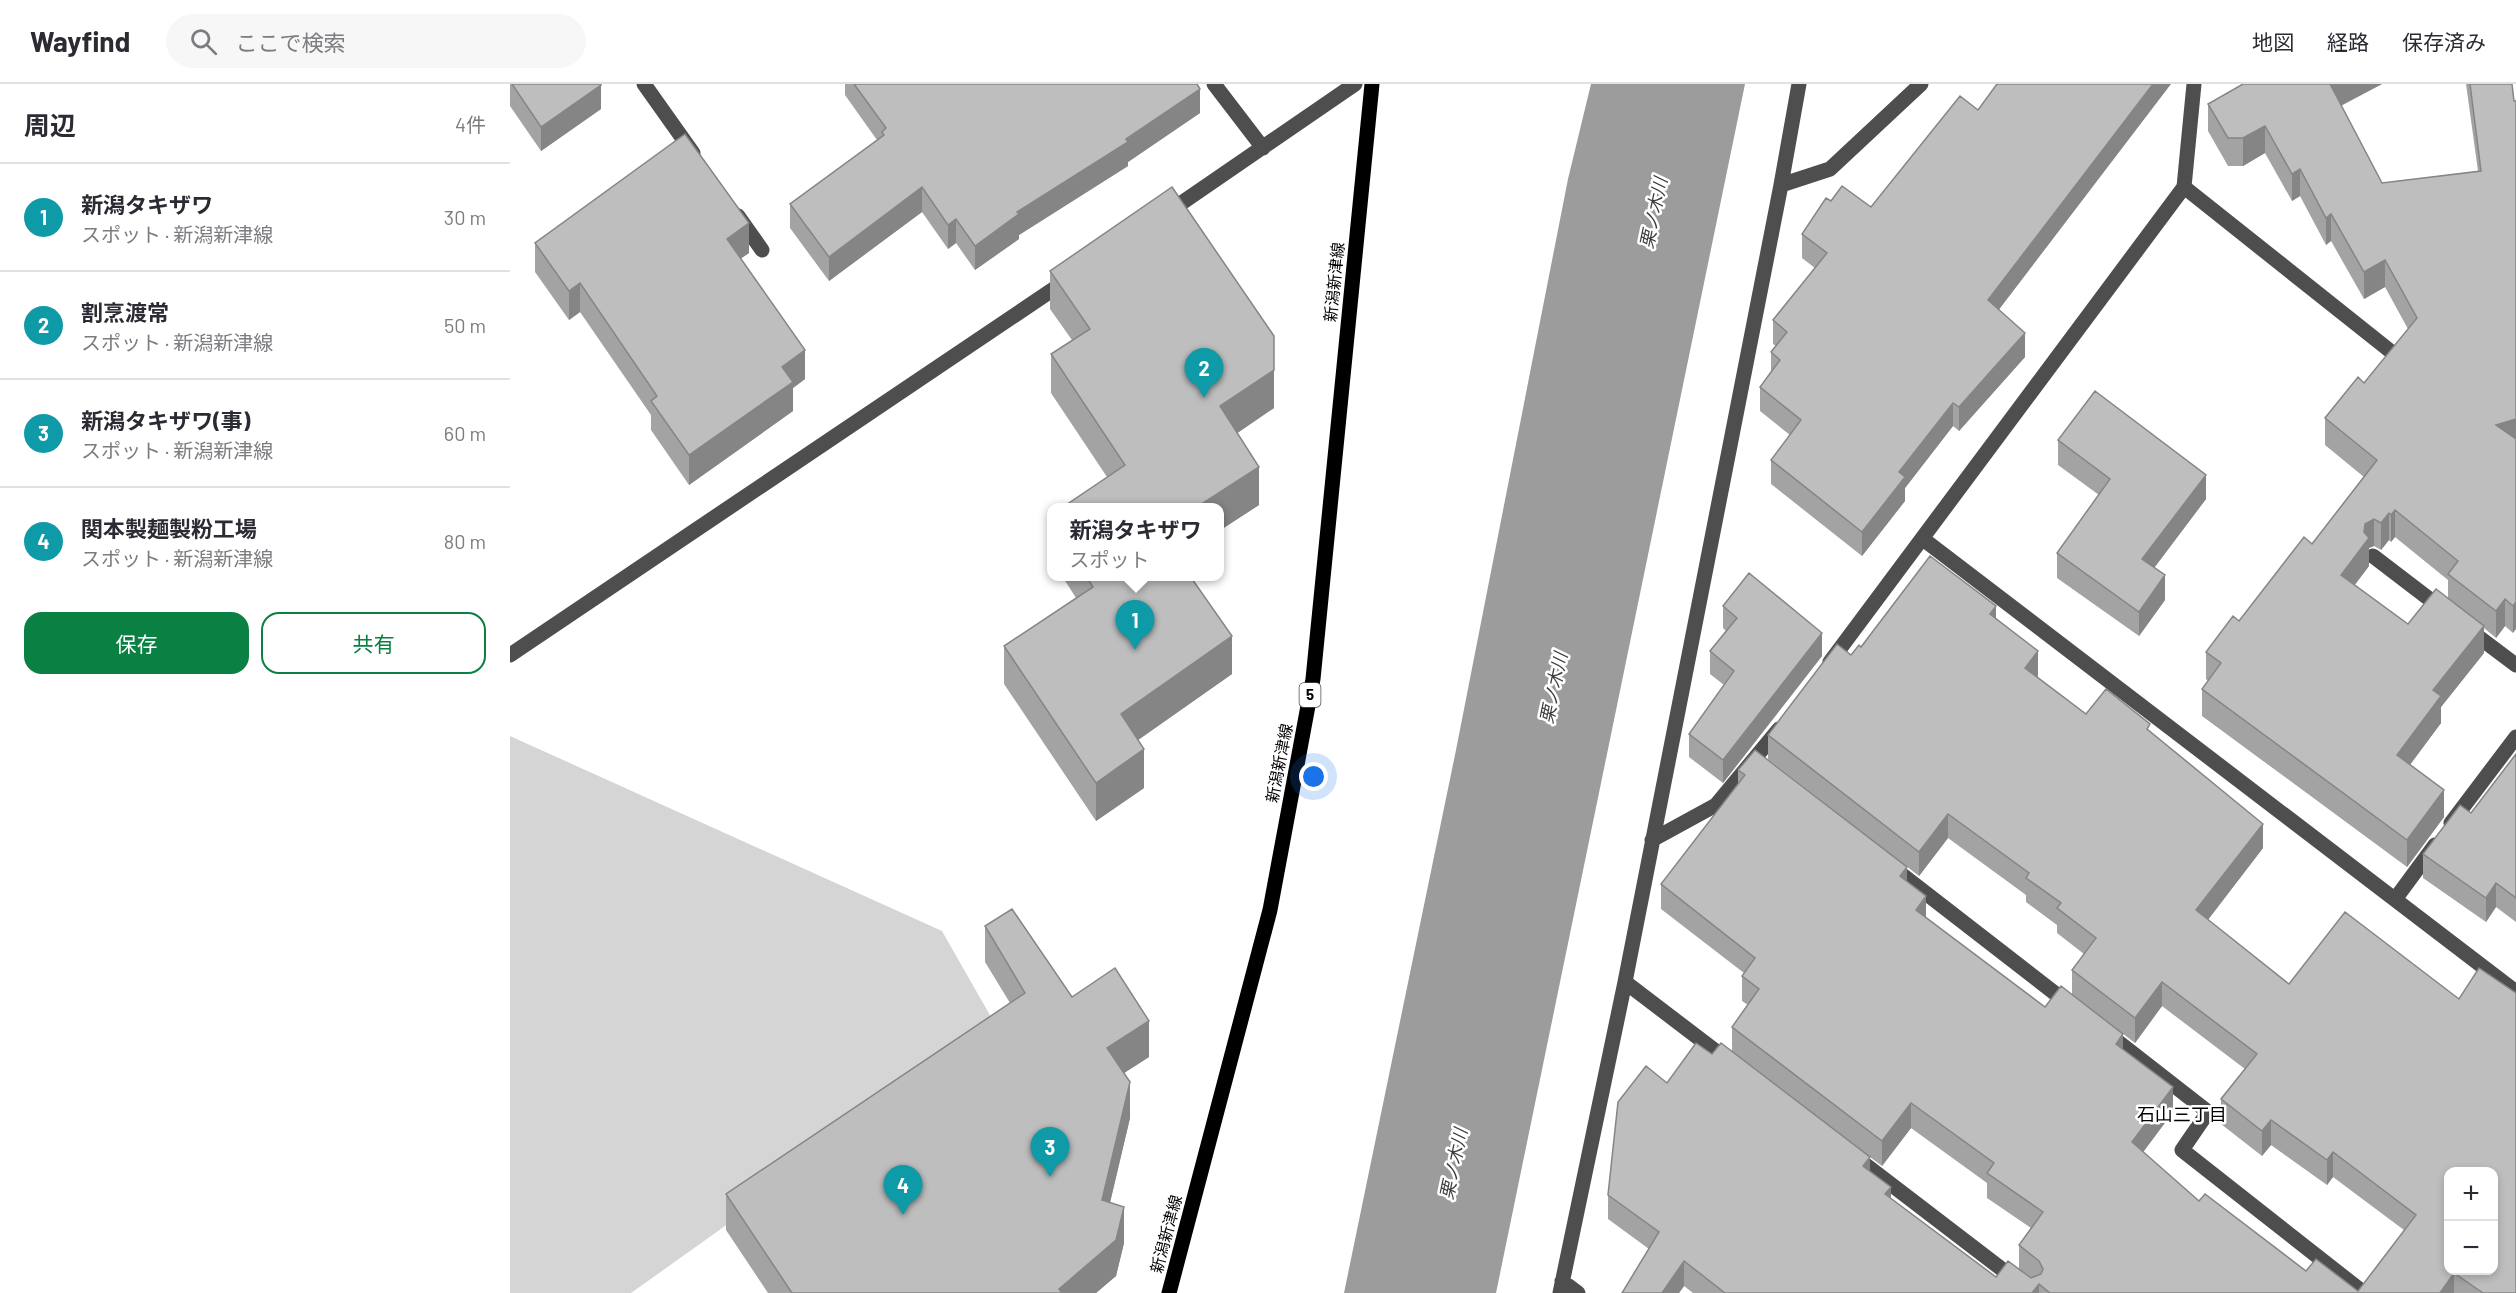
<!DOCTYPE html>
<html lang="ja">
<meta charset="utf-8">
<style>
body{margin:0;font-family:Barlow,"Noto Sans JP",sans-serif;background:#f7f7f7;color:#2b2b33}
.controls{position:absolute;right:18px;bottom:18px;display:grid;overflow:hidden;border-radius:12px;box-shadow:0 3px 9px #0003}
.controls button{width:54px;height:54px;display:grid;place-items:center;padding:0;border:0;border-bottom:2px solid #e1e1e2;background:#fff;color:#2b2b33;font:30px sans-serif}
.you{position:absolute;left:804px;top:693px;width:21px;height:21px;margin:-15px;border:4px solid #fff;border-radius:50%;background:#1a73e8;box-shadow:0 0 0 9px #1a73e833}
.badge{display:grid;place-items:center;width:39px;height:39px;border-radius:50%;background:#0b8043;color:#fff;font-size:20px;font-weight:700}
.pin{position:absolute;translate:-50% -50px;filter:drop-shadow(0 2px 3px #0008)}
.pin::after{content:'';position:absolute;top:32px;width:21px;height:18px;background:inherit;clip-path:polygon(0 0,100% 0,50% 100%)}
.popup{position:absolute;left:537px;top:419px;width:177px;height:78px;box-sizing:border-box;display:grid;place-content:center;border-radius:12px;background:#fff;filter:drop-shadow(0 2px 4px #0005);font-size:20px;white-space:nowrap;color:#7c7c81}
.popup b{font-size:22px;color:#2b2b33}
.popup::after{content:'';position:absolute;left:50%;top:100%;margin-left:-12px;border:12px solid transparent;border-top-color:#fff}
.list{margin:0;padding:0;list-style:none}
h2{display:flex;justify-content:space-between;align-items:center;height:78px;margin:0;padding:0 24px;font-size:26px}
h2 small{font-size:20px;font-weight:400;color:#7c7c81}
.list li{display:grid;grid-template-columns:39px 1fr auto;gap:18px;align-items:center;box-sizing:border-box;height:108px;padding:0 24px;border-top:2px solid #e1e1e2}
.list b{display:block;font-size:22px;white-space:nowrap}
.list p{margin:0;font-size:20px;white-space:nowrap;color:#7c7c81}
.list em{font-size:20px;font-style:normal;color:#7c7c81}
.actions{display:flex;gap:12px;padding:18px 24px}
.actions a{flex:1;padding:14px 0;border:2px solid #0b8043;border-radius:18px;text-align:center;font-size:21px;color:#0b8043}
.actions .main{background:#0b8043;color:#fff}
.icon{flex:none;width:33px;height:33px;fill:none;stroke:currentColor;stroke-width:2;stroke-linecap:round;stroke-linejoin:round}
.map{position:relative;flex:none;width:2006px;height:1209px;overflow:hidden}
header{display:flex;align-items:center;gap:36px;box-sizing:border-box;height:84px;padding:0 30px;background:#fff;border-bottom:2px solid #e1e1e2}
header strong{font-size:28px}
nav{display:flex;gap:33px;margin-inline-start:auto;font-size:21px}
.search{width:420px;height:54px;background:#f7f7f7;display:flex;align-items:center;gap:15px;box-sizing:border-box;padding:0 21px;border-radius:33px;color:#7c7c81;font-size:22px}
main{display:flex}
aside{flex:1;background:#fff}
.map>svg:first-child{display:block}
.green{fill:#d5d5d5}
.water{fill:#9c9c9c}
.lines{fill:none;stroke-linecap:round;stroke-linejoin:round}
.minor{stroke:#4e4e4e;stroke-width:15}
.major{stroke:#000;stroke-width:15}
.wall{fill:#a3a3a3;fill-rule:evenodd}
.shaded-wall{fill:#858585}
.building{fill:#bebebe;stroke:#858585;stroke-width:1.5;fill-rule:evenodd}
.labels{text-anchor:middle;stroke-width:5;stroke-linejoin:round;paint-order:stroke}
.shield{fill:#fff;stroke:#4c4c4c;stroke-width:1.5}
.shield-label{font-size:15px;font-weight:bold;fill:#000}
.street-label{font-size:16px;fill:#000;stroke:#fff}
.water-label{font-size:18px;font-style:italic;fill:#3d3d3d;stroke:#fff}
.neighbourhood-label{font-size:18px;fill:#000;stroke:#fff}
</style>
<header>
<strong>Wayfind</strong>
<div class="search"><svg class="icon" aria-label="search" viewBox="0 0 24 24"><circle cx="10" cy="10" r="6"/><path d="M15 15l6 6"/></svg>ここで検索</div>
<nav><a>地図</a><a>経路</a><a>保存済み</a></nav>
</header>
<main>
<aside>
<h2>周辺<small>4件</small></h2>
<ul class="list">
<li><span class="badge" style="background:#0f9aa8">1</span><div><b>新潟タキザワ</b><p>スポット · 新潟新津線</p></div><em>30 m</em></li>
<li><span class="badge" style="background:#0f9aa8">2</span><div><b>割烹渡常</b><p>スポット · 新潟新津線</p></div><em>50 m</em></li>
<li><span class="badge" style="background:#0f9aa8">3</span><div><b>新潟タキザワ(事)</b><p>スポット · 新潟新津線</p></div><em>60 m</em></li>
<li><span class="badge" style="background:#0f9aa8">4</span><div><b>関本製麺製粉工場</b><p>スポット · 新潟新津線</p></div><em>80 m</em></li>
</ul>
<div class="actions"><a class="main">保存</a><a>共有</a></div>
</aside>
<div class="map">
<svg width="2006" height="1209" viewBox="0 0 2006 1209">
<rect width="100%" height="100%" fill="#fff"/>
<path class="green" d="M0,652L432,847L489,947L121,1209H0Z"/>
<path class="water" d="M1081,0H1235L986,1209H834L946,666L1058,95Z"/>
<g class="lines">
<path class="minor" d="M134,0L183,69
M704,0L753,64
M1271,101L1320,85L1411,0
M1674,103L1879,266
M657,129L845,0
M228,132L252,166
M1413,455L2006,908
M1863,472L1935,527
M1958,545L2006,581
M0,571L557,196
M1320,578L1674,103L1684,0
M1941,739L2006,653
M1142,756L1206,721L1269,645
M1382,783L1560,921
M1886,814L1925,761
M1115,898L1220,978
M1598,950L1698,1028L1672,1066L1854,1209
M1344,1072L1523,1209
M1052,1197L1068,1209
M1050,1209L1115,898L1271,101L1289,0"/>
<path class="major" d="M659,1209L760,826L803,595L862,0"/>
</g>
<path class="wall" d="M0,0H91V25L31,67L0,22Z
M335,0H687L690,29L618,78V82L509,151V155L465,186L446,159L438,165L412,128L319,197L280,144V120L367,56L335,11Z
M1733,0H1872L1831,22L1872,99L1968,87L1956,0H2002L2004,17L2003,549L1995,542L1986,554L1974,544V569L1931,623V639L1900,681L1934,733L1897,783L1692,632V605L1698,597L1696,595V568L1729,537L1802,460L1854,393L1815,361V334L1854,299L1898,245L1875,203L1854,215L1821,157L1816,161L1790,112L1782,117L1755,69L1733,82H1718L1698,47V20ZM1885,453L1938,496V514L1898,540L1845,501L1859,482V464L1864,462L1871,466L1879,456L1881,458Z
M1292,150L1488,225L1515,273L1449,347L1443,342L1395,404V417L1352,472L1261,400V376L1280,351L1250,327V303L1261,287V268L1266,262L1263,260V236L1305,184L1292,174Z
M25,159L239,169L231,174L295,295L283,304V327L179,401L141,346V331L70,228L59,236L25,188Z
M540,187L764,324L727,349L749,421L709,447V423L597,393L541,309V270L562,256L540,225Z
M1548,356L1696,415L1644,484L1655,516L1629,552L1547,494V469L1589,411L1548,381Z
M541,432V474L539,471V433Z
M552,492H680L722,590L628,656L634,704L586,737L494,600V562L566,514Z
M1213,522L1312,572L1213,699L1179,673V650L1214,601L1200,590V567L1216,547L1213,544Z
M1486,534L1528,592L1527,593L1576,630L1640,648L1753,764L1698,836L2006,1209H1183L1174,1202L1169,1209H1112L1139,1165L1098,1135V1111L1157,999L1202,970L1222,967V943L1238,921L1232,917V892L1234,889L1151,825V800L1228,700V686L1258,675V651L1341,571L1351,563ZM1258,675L1409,792L1438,754L1516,811V818L1547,841V849L1574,870L1562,886V911L1625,959L1652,922L1735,985L1711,1015V1040L1752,1072L1761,1061L1817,1101L1823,1093L1894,1146L1848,1207L1796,1187L1689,1117L1633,1068L1663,1028L1613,966L1535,923L1416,833L1397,798ZM1401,1044L1477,1099V1114L1521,1144L1509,1161V1185L1486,1193L1381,1114L1360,1087V1073L1372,1082Z
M2006,670V838L1986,823L1976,838L1913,794V770L1961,729Z
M475,842L562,913L639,973L614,989L620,1034L600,1119L614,1159L606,1192L586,1209H258L216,1146V1110L500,919L475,878Z"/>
<path class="shaded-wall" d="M1643,0H1661L1478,240V216Z
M1820,0H1872L1820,27Z
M91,1V25L31,67V43Z
M690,5V29L618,78V82L509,151V155L465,186V162L507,128L616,55Z
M1755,42V69L1733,82V54Z
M1790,85V112L1782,117V90Z
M412,103V128L319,197V173Z
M1821,130V157L1816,161V134Z
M446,135V159L438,165V141Z
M239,139V169L217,184V155Z
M1875,176V203L1854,215V188Z
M70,199V228L59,236V207Z
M1515,249V273L1449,347V323Z
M764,252V324L710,361V322Z
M295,266V295L283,304V327L179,401V371L272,283Z
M1443,319V342L1395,404V417L1352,472V448L1389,388Z
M2006,335V362L1986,341Z
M749,383V421L709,447V423H687Z
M1696,391V415L1632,500V475Z
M1885,426V453L1881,458V431Z
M1879,429V456L1871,466V439Z
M1864,435V462L1859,464V482L1831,518V491L1854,448L1855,440Z
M1655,491V516L1629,552V528Z
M1995,515V542L1986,554V527Z
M2006,518V545L2003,549V522Z
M1486,522V547L1480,530Z
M1974,542V569L1931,623V639L1887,698V671L1923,606Z
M1312,549V572L1213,699V676Z
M722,552V590L611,668V630Z
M1528,567V592L1515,609V584Z
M634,665V704L586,737V699Z
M1934,706V733L1897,783V756Z
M1438,730V754L1409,792V768Z
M1753,740V764L1686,851V826Z
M1397,783V808L1390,792Z
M1986,799V823L1976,838V814Z
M1416,812V837L1406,826Z
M1652,898V922L1625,959V934Z
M639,937V973L597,1000V964Z
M1613,950V975L1606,960Z
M620,998V1034L592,1152V1116Z
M1663,1003V1028L1622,1083V1058Z
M1401,1019V1044L1372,1082V1057Z
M1761,1036V1061L1752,1072V1047Z
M1823,1068V1093L1817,1101V1076Z
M1360,1073V1097L1353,1082Z
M1381,1103V1127L1375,1110Z
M614,1123V1159L606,1192L586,1209H549V1205Z
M1174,1177V1202L1169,1209H1152Z
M1944,1189V1209H1930Z
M1529,1200V1209H1522Z"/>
<path class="building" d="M2,0H91V1L31,43Z
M344,0H687L690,5L616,55L618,58L507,128L509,130L465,162L446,135L438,141L412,103L319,173L280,120L374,51L372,48L376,44Z
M1487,0H1643L1478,216L1515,249L1449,323L1443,319L1389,388L1395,393L1352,448L1261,376L1291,336L1250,303L1270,276L1261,268L1277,248L1263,236L1317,169L1292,150L1316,114L1321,117L1332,102L1361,123L1450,12L1468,26Z
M1733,0H1820L1872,99L1971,87L1960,0H2002L2004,17H2006V335L1986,341L2006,355V518L2003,522L1995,515L1986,527L1938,490L1948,477L1885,426L1881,431L1879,429L1871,439L1864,435L1855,440L1854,448L1859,454L1831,491L1898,540L1926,505L1974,542L1923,606L1931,612L1887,671L1934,706L1897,756L1692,605L1711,579L1696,568L1723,532L1729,537L1794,453L1802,460L1867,376L1815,334L1848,293L1854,299L1907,234L1875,176L1854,188L1821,130L1816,134L1790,85L1782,90L1755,42L1733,54H1718L1698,20Z
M175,50L239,139L217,155L295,266L272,283L283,298L179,371L141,317L147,312L70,199L59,207L25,159Z
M662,103L764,252V286L710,322L749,383L687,423H553L615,381L541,270L580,245L540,187Z
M1585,307L1696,391L1632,475L1655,491L1629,528L1547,469L1600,395L1548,356Z
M1420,472L1486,522L1480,530L1528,567L1515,584L1576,630L1596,605L1640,640L1637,645L1753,740L1686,826L1779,900L1835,828L1949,915L1969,884L2006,909V1209H1973L1944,1189L1930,1209H1540L1529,1200L1522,1209H1215L1174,1177L1152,1209H1112L1149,1148L1098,1111L1108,1018L1136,982L1157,999L1186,959L1202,970L1211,959L1360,1073L1353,1082L1381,1103L1375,1110L1486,1193L1498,1177L1521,1194L1531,1190L1533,1185L1529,1177L1509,1161L1533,1128L1477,1089L1484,1079L1401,1019L1372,1057L1222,943L1249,905L1232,892L1245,874L1151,800L1235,691L1228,686L1245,666L1397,783L1390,792L1416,812L1406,826L1535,923L1551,902L1613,950L1606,960L1663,1003L1622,1058L1689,1117L1695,1110L1796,1187L1806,1175L1848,1207L1906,1131L1823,1068L1817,1076L1761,1036L1752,1047L1711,1015L1747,970L1652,898L1625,934L1562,886L1586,854L1547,824L1551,819L1516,794L1519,789L1438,730L1409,768L1258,651L1327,560L1341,571L1349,561L1351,563ZM1938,1088H1983V1186H1938Z
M1239,489L1312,549L1213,676L1179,650L1224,587L1200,567L1227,534L1213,522Z
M576,492H680L722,552L611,630L634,665L586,699L494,562L583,503Z
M2006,670V814L1986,799L1976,814L1913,770L1950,721L1961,729Z
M502,825L562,913L605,884L639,937L597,964L620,998L592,1116L614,1123L606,1156L549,1205L552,1209H282L216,1110L515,909L475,842Z"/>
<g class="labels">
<rect class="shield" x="789.5" y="599" width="21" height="24" rx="4.5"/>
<g class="shield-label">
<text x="800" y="616">5</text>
</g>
<g class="street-label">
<text transform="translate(824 198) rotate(-84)" y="6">新潟新津線</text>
<text transform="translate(769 679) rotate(-79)" y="6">新潟新津線</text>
<text transform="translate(656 1150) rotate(-75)" y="6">新潟新津線</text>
</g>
<g class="water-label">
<text transform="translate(1144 129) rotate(-78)" y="6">栗ノ木川</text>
<text transform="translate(1044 604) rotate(-78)" y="6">栗ノ木川</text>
<text transform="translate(944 1080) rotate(-78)" y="6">栗ノ木川</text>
</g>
<g class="neighbourhood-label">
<text x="1672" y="1037">石山三丁目</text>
</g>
</g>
</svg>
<div class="controls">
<button>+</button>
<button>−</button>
</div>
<div class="you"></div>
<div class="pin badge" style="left:625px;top:566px;background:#0f9aa8">1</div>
<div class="popup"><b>新潟タキザワ</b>スポット</div>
<div class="pin badge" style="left:694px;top:314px;background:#0f9aa8">2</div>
<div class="pin badge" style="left:540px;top:1093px;background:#0f9aa8">3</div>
<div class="pin badge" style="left:393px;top:1131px;background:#0f9aa8">4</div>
</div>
</main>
